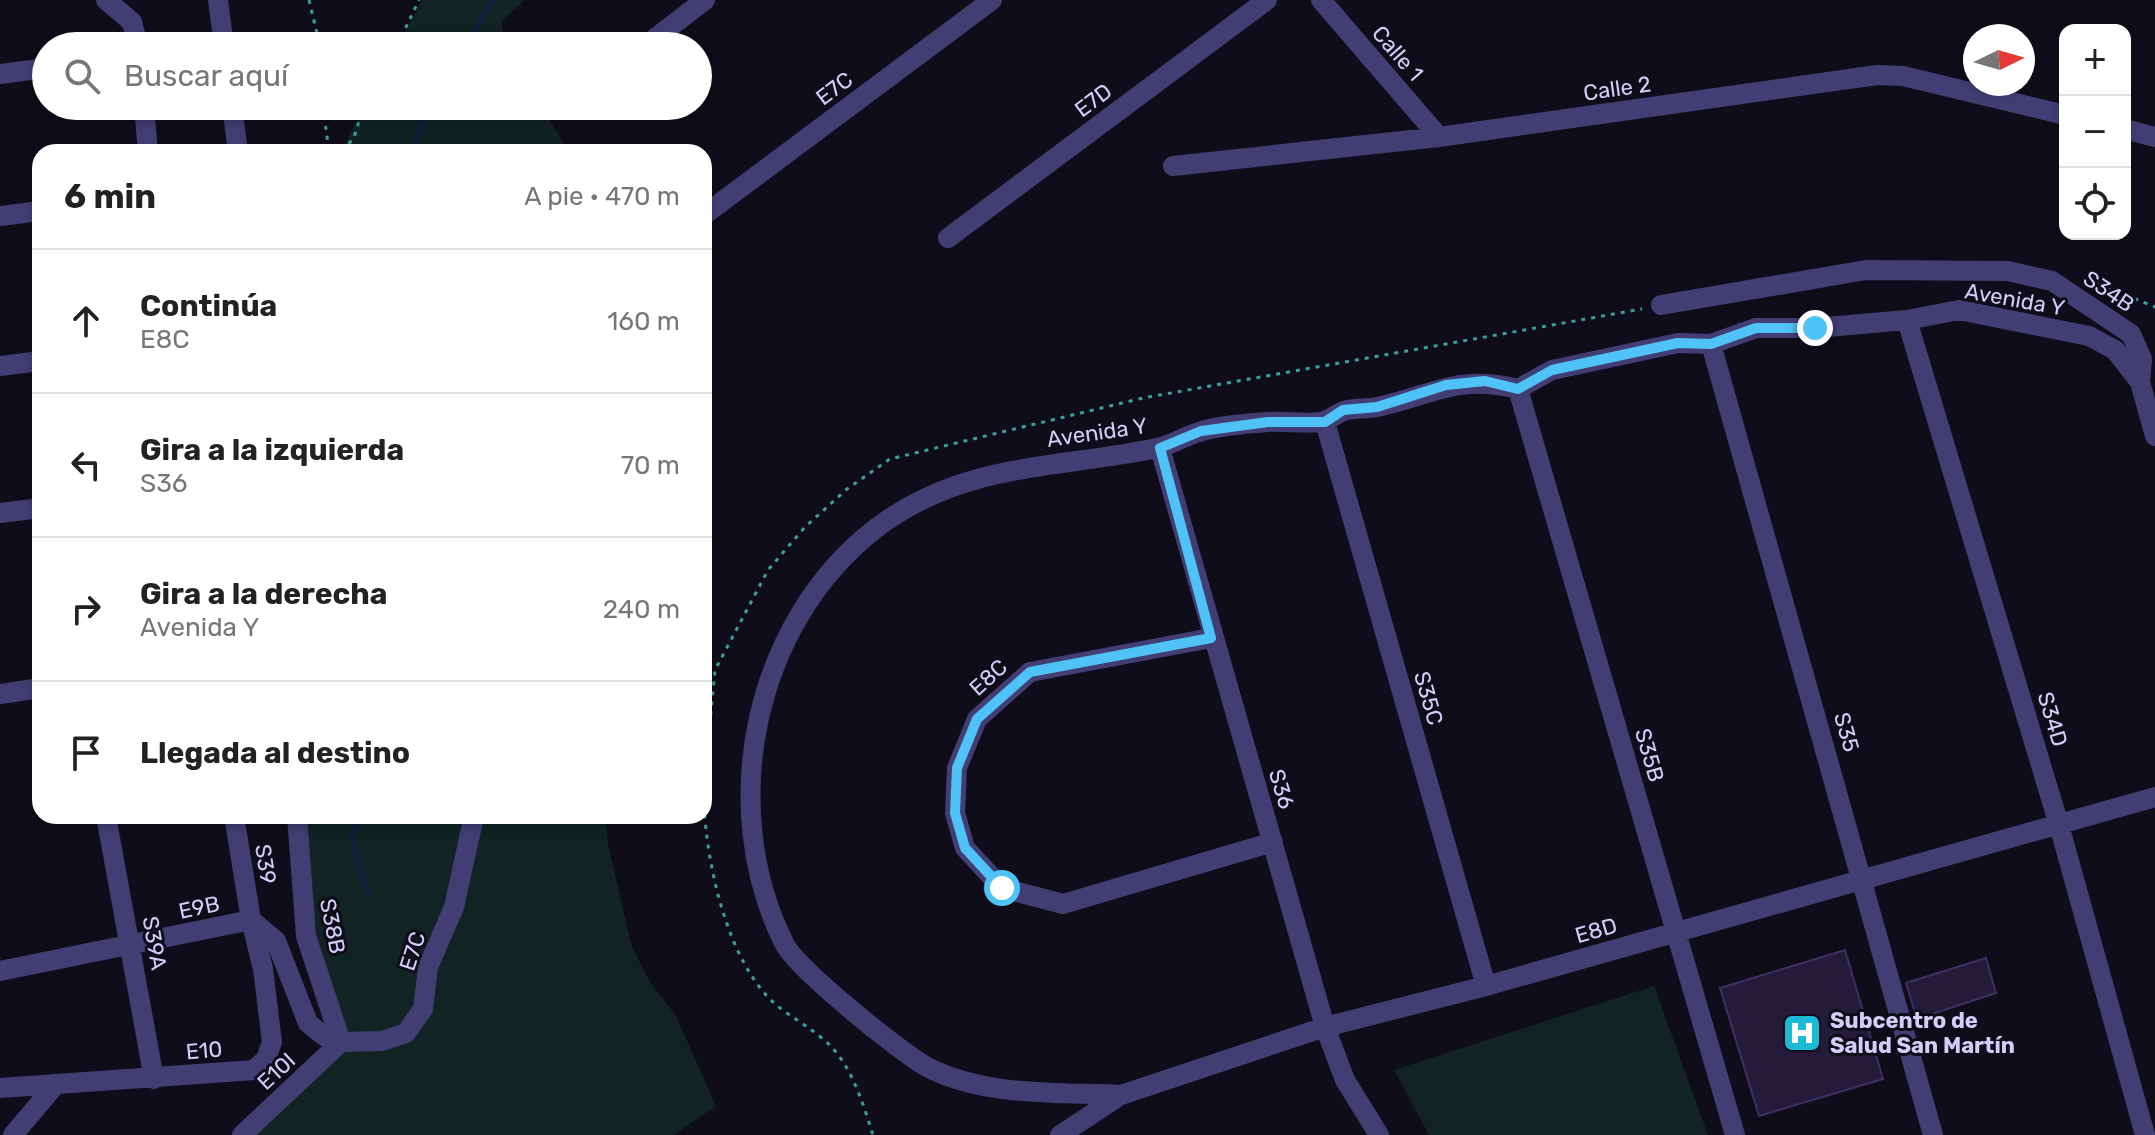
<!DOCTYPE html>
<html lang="es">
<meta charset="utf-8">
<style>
body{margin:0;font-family:Rubik,sans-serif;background:#f2f2f2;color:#222}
.controls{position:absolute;right:24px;top:24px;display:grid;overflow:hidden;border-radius:16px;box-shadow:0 4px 12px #0003}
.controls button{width:72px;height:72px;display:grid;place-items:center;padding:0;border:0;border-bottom:2px solid #e0e0e0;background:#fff;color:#222;font:40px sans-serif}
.compass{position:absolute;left:1963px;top:24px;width:72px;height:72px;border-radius:50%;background:#fff;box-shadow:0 4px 12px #0003;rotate:85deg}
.stop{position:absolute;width:24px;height:24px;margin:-18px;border:6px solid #4fc3f7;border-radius:50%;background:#fff}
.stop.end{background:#4fc3f7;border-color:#fff;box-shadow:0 2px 8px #0008}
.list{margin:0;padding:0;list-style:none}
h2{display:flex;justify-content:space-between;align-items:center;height:104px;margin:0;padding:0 32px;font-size:34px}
h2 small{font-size:26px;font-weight:400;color:#767676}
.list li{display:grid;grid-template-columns:52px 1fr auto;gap:24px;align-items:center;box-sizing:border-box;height:144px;padding:0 32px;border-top:2px solid #e0e0e0}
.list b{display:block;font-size:30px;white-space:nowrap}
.list p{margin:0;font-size:26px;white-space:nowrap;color:#767676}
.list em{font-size:26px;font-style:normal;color:#767676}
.icon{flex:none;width:44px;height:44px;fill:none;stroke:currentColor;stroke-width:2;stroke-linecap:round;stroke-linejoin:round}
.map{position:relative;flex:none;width:2155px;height:1135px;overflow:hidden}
.search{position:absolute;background:#fff;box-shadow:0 4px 12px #0003;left:32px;top:32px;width:680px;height:88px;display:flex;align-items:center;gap:20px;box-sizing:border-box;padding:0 28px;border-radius:44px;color:#767676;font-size:30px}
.panel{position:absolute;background:#fff;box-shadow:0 4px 12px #0003;left:32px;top:144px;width:680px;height:680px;border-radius:24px}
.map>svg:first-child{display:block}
.green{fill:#112323}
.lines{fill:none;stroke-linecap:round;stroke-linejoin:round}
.stream{stroke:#121f3a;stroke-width:6}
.building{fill:#231b39;stroke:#3d3062;stroke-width:2}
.path{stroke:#3b9f9e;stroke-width:3;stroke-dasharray:4 6;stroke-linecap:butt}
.minor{stroke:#423e74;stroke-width:20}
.route{stroke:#4fc3f7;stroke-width:10}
.labels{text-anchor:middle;stroke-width:6;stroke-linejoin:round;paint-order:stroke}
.street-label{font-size:22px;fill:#d4cdf9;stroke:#100d1a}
.poi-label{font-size:22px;font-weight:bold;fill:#d4cdf9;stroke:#100d1a;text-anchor:start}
</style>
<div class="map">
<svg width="2155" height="1135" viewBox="0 0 2155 1135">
<rect width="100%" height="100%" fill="#100d1a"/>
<path class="green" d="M422,0H525L501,22L506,46H398Z
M365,106H541L569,152H340Z
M297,816H605L608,844L632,947L650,982L676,1016L716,1106L674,1135H242L341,1042L306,936Z
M1654,986L1708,1135H1429L1394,1070Z"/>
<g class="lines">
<path class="stream" d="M465,46L493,0
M412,152L429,106
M359,816L352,835L368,895"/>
</g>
<path class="building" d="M1845,950L1883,1079L1759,1116L1720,988Z
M1986,958L1996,993L1917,1019L1906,983Z"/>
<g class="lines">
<path class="path" d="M309,0L320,46
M397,46L419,0
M323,106L329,152
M343,152L354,137L364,106
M2088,280L2155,307
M704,785L715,670L768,570L805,527L847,489L890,459L1143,398L1642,309
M704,805C707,865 727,960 774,1003C789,1016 808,1026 823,1039C851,1062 862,1101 873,1135"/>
<path class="minor" d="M106,0L132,22L138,46
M218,0L224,46
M1321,0L1439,137
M645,46L705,0
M0,74L46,68
M144,106L148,152
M232,106L238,152
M2125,129L2155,137
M1173,166L1439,137L1877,75L1903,76L2065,115
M704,215L992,0
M0,216L40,211
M948,238L1267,0
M1661,305L1866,270L2008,271L2052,281L2131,334L2142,359L2140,382L2155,436
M1907,320L2059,825L2145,1135
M1711,344L1933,1135
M0,366L40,361
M1518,389L1735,1135
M1325,422L1486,986
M1160,448L1325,1027L1345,1080L1379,1135
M0,513L40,508
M1211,638L1030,672L977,719L957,768L955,813L965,848L1002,888L1063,904L1273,842
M0,694L40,688
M106,816L154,1079
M297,816L306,936L341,1042
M0,971L251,920L276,941L308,1023L324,1036L341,1042L382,1041L406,1033L423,1009L428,967L454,907L474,816
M0,1088L254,1070L266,1059L272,1042L263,969L251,920L234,816
M1121,1095C1058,1092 985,1097 927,1067C900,1052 796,968 784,943C716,806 754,623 875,529C962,462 1057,469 1157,448C1172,445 1185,436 1199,432C1220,425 1246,424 1267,422C1285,421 1303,424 1320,422C1330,421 1337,412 1347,410C1357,408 1368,409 1377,407C1434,395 1455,374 1518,389L1552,370L1678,343L1711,344L1756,328H1815L1907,320L1959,310L2089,336L2115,350L2140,382
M13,1135L56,1084
M242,1135L341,1042
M1060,1135L1121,1095L1325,1027L1486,986L2155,797"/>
</g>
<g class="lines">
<path class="route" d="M1002,888L965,848L955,813L957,768L977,719L1030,672L1211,638L1160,448L1201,431L1268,422H1325L1343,410L1377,407L1446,385L1485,381L1518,389L1552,370L1678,343L1711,344L1756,328H1815"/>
</g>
<defs>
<symbol id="hospital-square" viewBox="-11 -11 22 22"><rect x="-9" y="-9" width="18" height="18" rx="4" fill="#1bbad6" stroke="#100d1a"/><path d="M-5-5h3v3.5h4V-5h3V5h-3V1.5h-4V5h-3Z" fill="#fff"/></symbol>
</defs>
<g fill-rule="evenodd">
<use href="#hospital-square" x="1780" y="1011" width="44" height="44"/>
</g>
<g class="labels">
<g class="street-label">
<text transform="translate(1398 53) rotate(49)" y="8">Calle 1</text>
<text transform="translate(834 88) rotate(-37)" y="8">E7C</text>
<text transform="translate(1617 88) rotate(-8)" y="8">Calle 2</text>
<text transform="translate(1093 100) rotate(-37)" y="8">E7D</text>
<text transform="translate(2109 291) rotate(34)" y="8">S34B</text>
<text transform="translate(2015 299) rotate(10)" y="8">Avenida Y</text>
<text transform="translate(1097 432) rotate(-8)" y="8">Avenida Y</text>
<text transform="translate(988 677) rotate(-42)" y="8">E8C</text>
<text transform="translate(1429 698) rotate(74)" y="8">S35C</text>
<text transform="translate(2053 719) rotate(73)" y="8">S34D</text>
<text transform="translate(1847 732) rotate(74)" y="8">S35</text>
<text transform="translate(1650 755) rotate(74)" y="8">S35B</text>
<text transform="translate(1282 789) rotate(73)" y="8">S36</text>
<text transform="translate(266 864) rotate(81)" y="8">S39</text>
<text transform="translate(199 907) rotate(-12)" y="8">E9B</text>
<text transform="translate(333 926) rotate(79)" y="8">S38B</text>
<text transform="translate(1596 930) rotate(-16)" y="8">E8D</text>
<text transform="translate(155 943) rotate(80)" y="8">S39A</text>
<text transform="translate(412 951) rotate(-72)" y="8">E7C</text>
<text transform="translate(204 1050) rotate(-5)" y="8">E10</text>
<text transform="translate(276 1071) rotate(-43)" y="8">E10I</text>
</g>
<g class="poi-label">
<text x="1830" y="1028">Subcentro de<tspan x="1830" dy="25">Salud San Martín</tspan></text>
</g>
</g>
</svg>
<div class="controls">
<button>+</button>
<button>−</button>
<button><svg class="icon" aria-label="locate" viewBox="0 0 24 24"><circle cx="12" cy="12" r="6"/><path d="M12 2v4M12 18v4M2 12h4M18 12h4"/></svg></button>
</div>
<svg class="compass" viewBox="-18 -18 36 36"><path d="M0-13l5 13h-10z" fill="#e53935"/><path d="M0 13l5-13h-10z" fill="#767676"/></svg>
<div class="stop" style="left:1002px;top:888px"></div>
<div class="stop end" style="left:1815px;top:328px"></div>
<div class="search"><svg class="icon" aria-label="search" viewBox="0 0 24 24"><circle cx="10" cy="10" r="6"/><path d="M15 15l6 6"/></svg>Buscar aquí</div>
<section class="panel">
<h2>6 min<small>A pie · 470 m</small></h2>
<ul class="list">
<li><svg class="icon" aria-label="ahead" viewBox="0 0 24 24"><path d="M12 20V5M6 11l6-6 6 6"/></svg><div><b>Continúa</b><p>E8C</p></div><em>160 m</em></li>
<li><svg class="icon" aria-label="left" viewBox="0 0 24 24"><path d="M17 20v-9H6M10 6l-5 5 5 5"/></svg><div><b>Gira a la izquierda</b><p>S36</p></div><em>70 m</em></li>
<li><svg class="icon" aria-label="right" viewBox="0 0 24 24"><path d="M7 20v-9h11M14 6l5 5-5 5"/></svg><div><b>Gira a la derecha</b><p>Avenida Y</p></div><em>240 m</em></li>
<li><svg class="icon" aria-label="arrive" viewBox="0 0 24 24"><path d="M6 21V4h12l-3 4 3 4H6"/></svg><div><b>Llegada al destino</b></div></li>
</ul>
</section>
</div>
